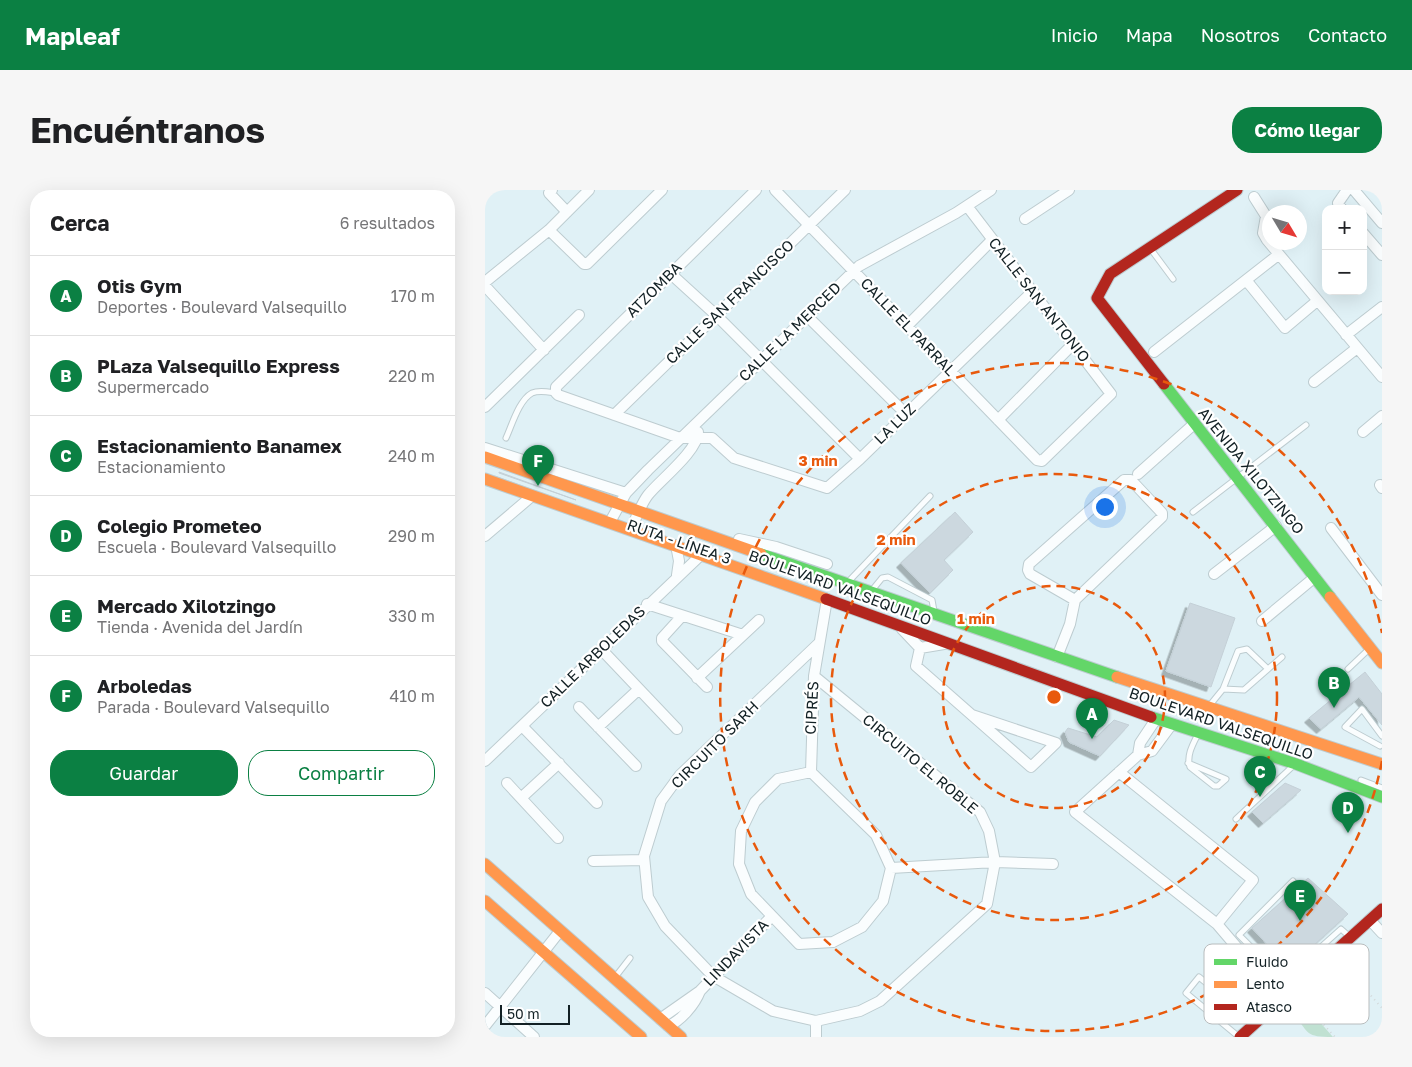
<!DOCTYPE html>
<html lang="es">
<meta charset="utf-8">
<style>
body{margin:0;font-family:"Golos Text",sans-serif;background:#f6f6f6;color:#202124}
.controls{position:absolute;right:15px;top:15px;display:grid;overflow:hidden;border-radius:10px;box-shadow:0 5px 20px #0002}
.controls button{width:45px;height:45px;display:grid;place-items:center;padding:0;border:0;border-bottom:1px solid #e0e0e0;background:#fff;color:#202124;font:25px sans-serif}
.compass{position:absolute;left:777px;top:15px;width:45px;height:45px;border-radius:50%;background:#fff;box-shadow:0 5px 20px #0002;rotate:128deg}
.scale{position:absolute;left:15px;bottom:12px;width:70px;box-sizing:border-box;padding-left:5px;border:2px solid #122024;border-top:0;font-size:14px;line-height:18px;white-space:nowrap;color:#122024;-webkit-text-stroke:4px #fff;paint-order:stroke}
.you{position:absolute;left:619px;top:316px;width:18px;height:18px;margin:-12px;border:4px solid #fff;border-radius:50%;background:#1a73e8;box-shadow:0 0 0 8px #1a73e833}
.badge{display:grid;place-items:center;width:32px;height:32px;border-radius:50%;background:#0b8043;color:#fff;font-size:16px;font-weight:700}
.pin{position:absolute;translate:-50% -41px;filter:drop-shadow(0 1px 2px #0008)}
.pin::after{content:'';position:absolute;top:26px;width:18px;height:15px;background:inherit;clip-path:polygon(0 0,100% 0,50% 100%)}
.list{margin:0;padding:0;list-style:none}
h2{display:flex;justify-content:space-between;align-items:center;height:65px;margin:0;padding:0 20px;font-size:21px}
h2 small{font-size:16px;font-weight:400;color:#757577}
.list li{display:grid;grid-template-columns:32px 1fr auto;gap:15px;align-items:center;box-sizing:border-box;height:80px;padding:0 20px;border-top:1px solid #e0e0e0}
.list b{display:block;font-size:19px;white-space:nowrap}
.list p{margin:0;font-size:16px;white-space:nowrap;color:#757577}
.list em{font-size:16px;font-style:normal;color:#757577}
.actions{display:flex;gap:10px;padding:15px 20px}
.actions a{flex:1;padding:11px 0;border:1px solid #0b8043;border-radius:20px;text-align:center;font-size:18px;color:#0b8043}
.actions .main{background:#0b8043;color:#fff}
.map{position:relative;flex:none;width:897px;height:847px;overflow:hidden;border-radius:20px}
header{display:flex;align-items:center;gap:30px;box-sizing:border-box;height:70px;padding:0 25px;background:#0b8043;color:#fff}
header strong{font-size:24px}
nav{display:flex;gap:28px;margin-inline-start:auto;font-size:18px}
.intro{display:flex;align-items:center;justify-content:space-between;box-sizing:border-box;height:120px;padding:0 30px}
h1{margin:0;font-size:35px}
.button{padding:12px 22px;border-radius:20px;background:#0b8043;color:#fff;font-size:18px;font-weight:700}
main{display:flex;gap:30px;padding:0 30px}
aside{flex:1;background:#fff;border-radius:20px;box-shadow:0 5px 20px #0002}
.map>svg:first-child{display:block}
.green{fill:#c0e1d2}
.building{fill:#ccd8df;stroke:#c4d0d7;filter:url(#shadow)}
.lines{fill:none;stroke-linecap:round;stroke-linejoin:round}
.lane-casing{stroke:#bdccd0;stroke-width:7}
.street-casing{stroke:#bdccd0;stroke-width:12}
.fast-casing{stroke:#bdccd0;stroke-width:13}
.slow-casing{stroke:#bdccd0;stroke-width:13}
.jam-casing{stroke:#bdccd0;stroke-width:13}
.path{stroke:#d2d8d9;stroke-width:2;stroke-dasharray:1 4;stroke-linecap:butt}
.lane{stroke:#fafdfe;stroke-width:5}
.street{stroke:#fafdfe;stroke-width:10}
.fast{stroke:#63d668;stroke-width:11}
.slow{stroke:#ff974d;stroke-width:11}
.jam{stroke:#b3261e;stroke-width:11}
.ring{fill:none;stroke:#e8590c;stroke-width:2.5;stroke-dasharray:9 6}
.labels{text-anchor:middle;stroke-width:4.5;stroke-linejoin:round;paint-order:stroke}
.street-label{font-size:15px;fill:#122024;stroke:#fff}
.key{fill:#fff;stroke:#b8bcbd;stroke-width:1}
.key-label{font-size:14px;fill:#122024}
.centre{fill:#e8590c;stroke:#fff;stroke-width:2.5}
.ring-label{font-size:15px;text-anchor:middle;font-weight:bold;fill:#e8590c;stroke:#fff;stroke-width:4.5;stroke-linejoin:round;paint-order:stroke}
</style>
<header>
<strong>Mapleaf</strong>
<nav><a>Inicio</a><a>Mapa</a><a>Nosotros</a><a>Contacto</a></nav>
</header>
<div class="intro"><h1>Encuéntranos</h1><a class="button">Cómo llegar</a></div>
<main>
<aside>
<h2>Cerca<small>6 resultados</small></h2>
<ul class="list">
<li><span class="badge">A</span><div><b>Otis Gym</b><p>Deportes · Boulevard Valsequillo</p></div><em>170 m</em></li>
<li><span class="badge">B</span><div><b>PLaza Valsequillo Express</b><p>Supermercado</p></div><em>220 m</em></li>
<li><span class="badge">C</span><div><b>Estacionamiento Banamex</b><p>Estacionamiento</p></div><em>240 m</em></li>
<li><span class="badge">D</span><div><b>Colegio Prometeo</b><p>Escuela · Boulevard Valsequillo</p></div><em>290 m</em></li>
<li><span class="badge">E</span><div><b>Mercado Xilotzingo</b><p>Tienda · Avenida del Jardín</p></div><em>330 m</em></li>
<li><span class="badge">F</span><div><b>Arboledas</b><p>Parada · Boulevard Valsequillo</p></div><em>410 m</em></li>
</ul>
<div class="actions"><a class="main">Guardar</a><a>Compartir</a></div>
</aside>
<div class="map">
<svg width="897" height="847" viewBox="0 0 897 847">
<defs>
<filter id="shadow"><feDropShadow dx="-4.5" dy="4.5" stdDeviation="0" flood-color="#0004"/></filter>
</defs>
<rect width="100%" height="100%" fill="#e0f1f6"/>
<path class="green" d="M810,804L848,847C819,847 825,843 808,824L814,818L805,809Z"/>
<path class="building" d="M14,282L91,310L14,283Z
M470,322L488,342L459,370L468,380L445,403L416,373Z
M705,413L750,428L726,497L681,481Z
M880,482L897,504V535L874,507L836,539L824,528Z
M629,530L644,535L615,566L584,552L580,542L583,538L612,547Z
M800,593L816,600L778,633L767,622Z
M823,688L863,724L804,778L767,738Z"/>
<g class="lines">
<defs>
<path id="lane" d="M665,58L688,89
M21,248C27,235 34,210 47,203C54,200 63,202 71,203
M708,322L821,235
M364,391L445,306
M388,399L397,388L403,387L447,410L449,421
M863,479L883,460
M738,499L759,500L783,479
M725,515L738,499L753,461L762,459L783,479L797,467
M895,556L860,537L877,519L897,546
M703,573L741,589L733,596H729L705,577C701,566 708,554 713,544
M876,590L897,598
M751,629L808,576
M808,691L754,745L799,790L856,739L865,747
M131,786L145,768
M754,847L701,803L714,787L768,831"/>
<path id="street" d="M67,0L64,3L82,22
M271,0L71,197V203L73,205L195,248H227L249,268L342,298L375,269L548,101
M290,0L552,270L557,271L626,204L482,16
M869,0L897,33
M769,7L781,26L778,43L782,50L897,187
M857,19L853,13L862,0
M540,29L584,0
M64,40L99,74H102L177,0
M878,43L897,65
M186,84L231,125L375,269
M761,90L800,138L832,111
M0,92L64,40L104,0
M0,96L59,160
M322,126L421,224
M422,136L507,50
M861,145L897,117
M669,162L793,65
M829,192L872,158
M0,217L94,125
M129,225L360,0
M513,230L588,154
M878,242L897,226
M0,258L141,303
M653,284L709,234
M895,295L897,298
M125,332L141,303L163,280L374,76L471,23L506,0
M846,338L897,405
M146,340C151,328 156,314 163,305C175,290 213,261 213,242
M0,346L47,306
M254,349L291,357L342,374
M191,355L194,371L192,385
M729,384L791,336
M162,414L258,445
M197,426L177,448V451L222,497
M777,431L830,387
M417,439L435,458L459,454
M435,458L431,476L546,577L571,553L487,525
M116,459L192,539
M572,467L585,434L590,410L677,327V323L646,290H639L544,374L543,380L545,384L590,410
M329,486L495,622L504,641L510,672L502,714L395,811L375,821L331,831L288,821L228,786L180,736L163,707L159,666L176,611L195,585L333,454
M212,488L274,430
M94,517L151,576
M687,534L667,561L653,565L590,622L732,734L761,768
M37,536L112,613
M113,537L154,499
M653,565L655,553L671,529
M0,571L217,364
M326,582L391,645L406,678L398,711L377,737L348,752L314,754L266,704L254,674L256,641L270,612L293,589Z
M326,582L329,486L342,409
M634,582L768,690L732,734
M22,593L73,648
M36,608L74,573
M108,671L159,670
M406,678L510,672L568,674
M885,730L897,743
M0,803L49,847
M175,829L215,801L287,726
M0,836L75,741
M183,836C196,831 210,814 215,801
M331,847V831"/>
<path id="fast" d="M679,194L845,407
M276,364L632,487
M666,527L811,574L897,607"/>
<path id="slow" d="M0,267L276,364
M0,289L341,409
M845,407L897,473
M632,487L897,574
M0,674L196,847
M0,711L156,847"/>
<path id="jam" d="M679,194L612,108L625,84L752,0
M341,409L666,527
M755,847L897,719"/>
</defs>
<use href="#lane" class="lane-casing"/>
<use href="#street" class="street-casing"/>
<use href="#fast" class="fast-casing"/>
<use href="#slow" class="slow-casing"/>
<use href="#jam" class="jam-casing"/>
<path class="path" d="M856,772L897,818
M815,809L850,847"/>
<use href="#lane" class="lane"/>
<use href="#street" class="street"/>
<use href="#fast" class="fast"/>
<use href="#slow" class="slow"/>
<use href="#jam" class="jam"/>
</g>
<g class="ring">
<circle cx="569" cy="507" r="111"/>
<circle cx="569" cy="507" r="223"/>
<path d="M897 571A334 334 0 1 1 897 443"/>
</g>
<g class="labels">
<g class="street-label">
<text transform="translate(169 100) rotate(-45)" y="5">ATZOMBA</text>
<text transform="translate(554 110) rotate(52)" y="5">CALLE SAN ANTONIO</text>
<text transform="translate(245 112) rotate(-44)" y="5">CALLE SAN FRANCISCO</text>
<text transform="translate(423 137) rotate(46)" y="5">CALLE EL PARRAL</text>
<text transform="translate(305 142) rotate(-44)" y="5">CALLE LA MERCED</text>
<text transform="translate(410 234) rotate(-44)" y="5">LA LUZ</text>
<text transform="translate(766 281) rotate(51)" y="5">AVENIDA XILOTZINGO</text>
<text transform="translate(194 352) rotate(19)" y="5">RUTA - LÍNEA 3</text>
<text transform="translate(355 398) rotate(20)" y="5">BOULEVARD VALSEQUILLO</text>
<text transform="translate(108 467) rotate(-44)" y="5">CALLE ARBOLEDAS</text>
<text transform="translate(327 518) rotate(-87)" y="5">CIPRÉS</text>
<text transform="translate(736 534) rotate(19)" y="5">BOULEVARD VALSEQUILLO</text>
<text transform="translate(230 555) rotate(-45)" y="5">CIRCUITO SARH</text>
<text transform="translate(435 574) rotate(40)" y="5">CIRCUITO EL ROBLE</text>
<text transform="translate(251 763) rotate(-46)" y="5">LINDAVISTA</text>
</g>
</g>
<rect x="719" y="754" width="165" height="80" rx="8" class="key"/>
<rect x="729" y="769" width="23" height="6" fill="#63d668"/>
<rect x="729" y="791" width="23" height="7" fill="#ff974d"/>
<rect x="729" y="814" width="23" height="6" fill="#b3261e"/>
<g class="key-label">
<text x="761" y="777">Fluido</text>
<text x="761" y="799">Lento</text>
<text x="761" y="822">Atasco</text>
</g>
<circle cx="569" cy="507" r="8" class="centre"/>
<g class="ring-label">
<text x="333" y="276">3 min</text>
<text x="411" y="355">2 min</text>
<text x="491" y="434">1 min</text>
</g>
</svg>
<div class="controls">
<button>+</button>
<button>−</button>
</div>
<svg class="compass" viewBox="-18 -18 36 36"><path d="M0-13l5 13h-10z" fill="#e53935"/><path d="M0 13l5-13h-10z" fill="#757577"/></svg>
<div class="scale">50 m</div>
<div class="you"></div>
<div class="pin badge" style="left:607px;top:549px">A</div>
<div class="pin badge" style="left:849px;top:518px">B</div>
<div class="pin badge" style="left:775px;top:607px">C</div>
<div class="pin badge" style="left:863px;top:643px">D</div>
<div class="pin badge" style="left:815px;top:731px">E</div>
<div class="pin badge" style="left:53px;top:296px">F</div>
</div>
</main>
